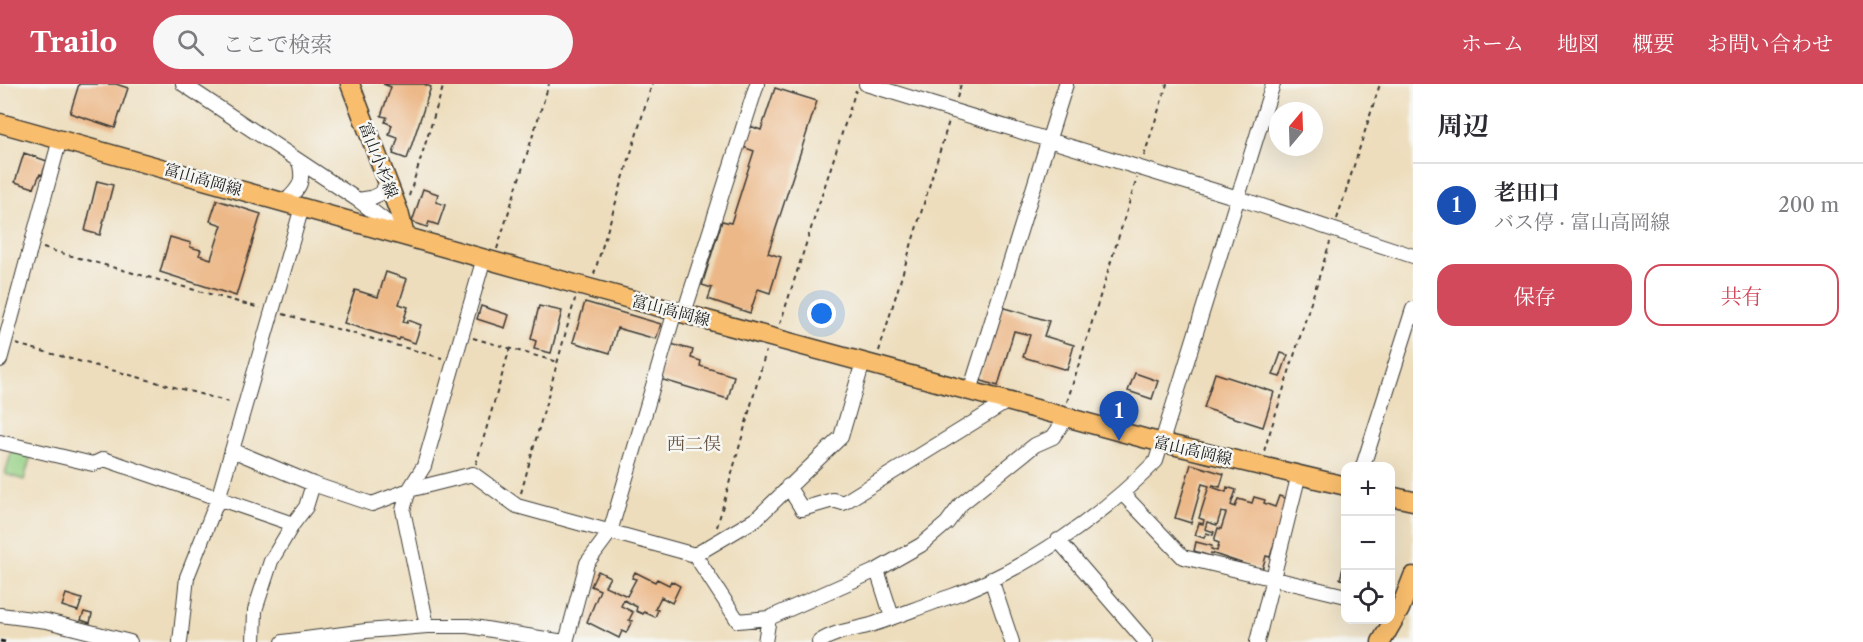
<!DOCTYPE html>
<html lang="ja">
<meta charset="utf-8">
<style>
body{margin:0;font-family:"Libre Caslon Text","Noto Serif JP",serif;background:#f7f7f7;color:#2b2b33}
.controls{position:absolute;right:18px;bottom:18px;display:grid;overflow:hidden;border-radius:12px;box-shadow:0 6px 24px #0002}
.controls button{width:54px;height:54px;display:grid;place-items:center;padding:0;border:0;border-bottom:2px solid #e1e1e2;background:#fff;color:#2b2b33;font:30px sans-serif}
.compass{position:absolute;left:1269px;top:18px;width:54px;height:54px;border-radius:50%;background:#fff;box-shadow:0 6px 24px #0002;rotate:19deg}
.you{position:absolute;left:822px;top:230px;width:21px;height:21px;margin:-15px;border:4px solid #fff;border-radius:50%;background:#1a73e8;box-shadow:0 0 0 9px #1a73e833}
.badge{display:grid;place-items:center;width:39px;height:39px;border-radius:50%;background:#d1495b;color:#fff;font-size:20px;font-weight:700}
.pin{position:absolute;translate:-50% -50px;filter:drop-shadow(0 2px 3px #0008)}
.pin::after{content:'';position:absolute;top:32px;width:21px;height:18px;background:inherit;clip-path:polygon(0 0,100% 0,50% 100%)}
.list{margin:0;padding:0;list-style:none}
h2{display:flex;justify-content:space-between;align-items:center;height:78px;margin:0;padding:0 24px;font-size:26px}
h2 small{font-size:20px;font-weight:400;color:#7c7c81}
.list li{display:grid;grid-template-columns:39px 1fr auto;gap:18px;align-items:center;box-sizing:border-box;height:84px;padding:0 24px;border-top:2px solid #e1e1e2}
.list b{display:block;font-size:22px;white-space:nowrap}
.list p{margin:0;font-size:20px;white-space:nowrap;color:#7c7c81}
.list em{font-size:20px;font-style:normal;color:#7c7c81}
.actions{display:flex;gap:12px;padding:18px 24px}
.actions a{flex:1;padding:14px 0;border:2px solid #d1495b;border-radius:18px;text-align:center;font-size:21px;color:#d1495b}
.actions .main{background:#d1495b;color:#fff}
.icon{flex:none;width:33px;height:33px;fill:none;stroke:currentColor;stroke-width:2;stroke-linecap:round;stroke-linejoin:round}
.map{position:relative;flex:none;width:1413px;height:558px;overflow:hidden}
header{display:flex;align-items:center;gap:36px;box-sizing:border-box;height:84px;padding:0 30px;background:#d1495b;color:#fff}
header strong{font-size:28px}
nav{display:flex;gap:33px;margin-inline-start:auto;font-size:21px}
.search{width:420px;height:54px;background:#f7f7f7;display:flex;align-items:center;gap:15px;box-sizing:border-box;padding:0 21px;border-radius:33px;color:#7c7c81;font-size:22px}
main{display:flex}
aside{flex:1;background:#fff}
.map>svg:first-child{display:block}
.green{fill:#95d084;stroke:#587650;stroke-width:1.5}
.building{fill:#ecb888}
.lines{fill:none;stroke-linecap:round;stroke-linejoin:round}
.minor-casing{stroke:#3b3934;stroke-width:16}
.major-casing{stroke:#3b3934;stroke-width:21}
.path{stroke:#3b3934;stroke-width:2;stroke-dasharray:4.5 4.5;stroke-linecap:butt}
.minor{stroke:#fff;stroke-width:14}
.major{stroke:#f9be6d;stroke-width:18}
.rail{stroke:#1c1c1c;stroke-width:3;stroke-dasharray:9 4.5;stroke-linecap:butt}
.labels{text-anchor:middle;stroke-width:5;stroke-linejoin:round;paint-order:stroke}
.street-label{font-size:16px;fill:#1c1c1c;stroke:#f6f6f2}
.neighbourhood-label{font-size:18px;fill:#655342;stroke:#f6f6f2}
</style>
<header>
<strong>Trailo</strong>
<div class="search"><svg class="icon" aria-label="search" viewBox="0 0 24 24"><circle cx="10" cy="10" r="6"/><path d="M15 15l6 6"/></svg>ここで検索</div>
<nav><a>ホーム</a><a>地図</a><a>概要</a><a>お問い合わせ</a></nav>
</header>
<main>
<div class="map">
<svg width="1413" height="558" viewBox="0 0 1413 558">
<rect width="100%" height="100%" fill="#f6f6f2"/>
<filter id="ink" filterUnits="userSpaceOnUse"><feTurbulence type="fractalNoise" baseFrequency=".0167" numOctaves="2"/><feDisplacementMap in="SourceGraphic" scale="12" xChannelSelector="R" yChannelSelector="G"/><feConvolveMatrix kernelMatrix="1 2 1 2 8 2 1 2 1" color-interpolation-filters="sRGB"/></filter>
<filter id="wash" filterUnits="userSpaceOnUse"><feTurbulence type="fractalNoise" baseFrequency=".008" numOctaves="4" result="noise"/><feDisplacementMap in="SourceGraphic" scale="24" xChannelSelector="R" yChannelSelector="G"/><feGaussianBlur stdDeviation="1.35" result="paint"/><feColorMatrix in="noise" values="0 0 0 0 0 0 0 0 0 0 0 0 0 0 0 0 0 1.4 0 .05"/><feComposite in="paint" operator="in"/></filter>
<g filter="url(#wash)">
<rect width="100%" height="100%" fill="#edddbc"/>
<path class="green" d="M12,366L31,371L24,396L5,390Z"/>
<g id="blocks">
<path class="building" d="M79,0H116L128,4L115,44L70,29Z
M383,0H424L431,3L407,75L393,70L398,54L389,51L392,41L385,38L387,33L381,32L391,3Z
M775,4L817,17L768,169L781,173L770,209L758,205L750,229L708,215L712,204L702,201L722,137L731,139L754,67L743,63L750,42L761,46Z
M24,69L47,77L42,91L40,90L34,104L15,98Z
M97,97L113,101L100,151L85,147Z
M423,105L438,110L436,118L445,121L438,141L429,138L427,143L412,138Z
M217,116L261,130L236,212L160,188L170,153L191,159L190,163L201,166L199,171L211,175L222,141L210,137Z
M386,188L407,195L399,220L408,223L403,238L407,239L408,236L421,241L415,259L400,254L399,256L344,239L355,206L378,213Z
M585,218L661,240L656,255L617,244L610,269L573,258Z
M481,222L509,231L505,244L477,235Z
M539,222L562,227L551,269L534,265L536,257L531,255Z
M1001,223L1049,237L1044,252L1074,261L1067,286L1023,273L1030,251L1014,247L998,302L979,296Z
M671,260L693,266L691,274L701,277L700,282L734,292L728,315L660,295Z
M1281,269L1288,271L1280,293L1273,291Z
M1135,289L1158,297L1152,315L1128,307Z
M1215,289L1274,308L1263,343L1204,324Z
M1191,380L1224,390L1220,403L1213,401L1212,403L1226,408L1227,403L1236,406L1231,421L1235,423L1238,415L1252,419L1254,413L1265,416L1264,419L1275,423L1279,412L1288,415L1270,473L1266,472L1262,486L1211,469L1210,472L1194,467L1196,458L1212,462L1211,465L1217,467L1219,459L1214,457L1218,444L1221,445L1226,429L1221,428L1217,441L1207,438L1205,445L1214,448L1213,451L1206,449L1204,454L1195,451L1199,439L1203,440L1204,436L1199,434L1209,402L1202,400L1191,439L1175,434Z
M1345,477H1346V496L1340,495Z
M598,487L610,493L605,502L627,512L636,495L632,494L635,488L655,498L657,495L669,501L671,497L680,502L672,519L661,513L655,525L658,526L655,533L644,528L643,530L636,527L637,523L624,516L621,522L633,528L629,536L632,537L626,549L622,547L619,554L587,538L600,506L591,502Z
M66,510L82,515L78,527L62,522Z
M84,528L92,530L90,539L81,536Z"/>
</g>
</g>
<g filter="url(#ink)">
<use href="#blocks" fill-opacity="0" stroke="#3b3934" stroke-width="1.5"/>
<g class="lines">
<defs>
<path id="minor" d="M183,0L358,116L401,149
M866,0L1238,114L1413,172
M358,116L371,114L382,109L387,96
M285,118C299,104 305,99 299,77
M684,229L757,0
M0,276L60,55
M970,307L1066,0
M0,358L93,380L104,375L293,440
M232,366L313,400L372,420L409,406L473,390L517,422L695,471L738,537L769,534
M1363,382L1413,225
M788,402L802,425L833,416L843,419L1008,317
M1122,409L1183,473L1346,512
M1058,456L1146,558
M695,471L756,435L841,353L863,278
M877,486L892,533
M991,495L1012,558
M0,531L47,537L130,558
M427,542L403,426L409,406L424,382L484,174
M180,558L187,493L218,415L302,123
M254,558L255,526L271,477L293,440L306,423L313,400
M283,558L366,547L427,542H468L564,558
M566,558L587,479L610,448L675,227
M765,558L769,534L877,486L921,461L947,439L961,420L1035,361L1053,353L1067,333
M819,558C835,547 853,546 871,541C898,532 925,521 952,512C1024,487 1103,431 1156,377L1273,0
M1257,558L1299,390"/>
<path id="major" d="M350,0L399,128L405,152
M0,39L589,204L1147,355L1346,402
M1390,412L1413,417
M1381,558L1400,525L1413,492"/>
</defs>
<use href="#minor" class="minor-casing"/>
<use href="#major" class="major-casing"/>
<path class="path" d="M957,14L961,0
M1144,72L1167,0
M409,112L444,0
M1337,135L1380,0
M43,164L260,224
M497,165L549,0
M594,190L652,0
M283,230L442,274
M780,240L856,6
M473,254L558,278
M16,260L233,319
M879,267L949,37
M1067,318L1137,94
M1264,367L1330,158
M476,380L510,264
M521,409L575,215
M717,443L766,267"/>
<use href="#minor" class="minor"/>
<use href="#major" class="major"/>
<path class="rail" d="M0,557L5,558"/>
</g>
</g>
<g class="labels">
<g class="street-label">
<text transform="translate(379 76) rotate(69)" y="6">富山小杉線</text>
<text transform="translate(203 95) rotate(16)" y="6">富山高岡線</text>
<text transform="translate(671 226) rotate(15)" y="6">富山高岡線</text>
<text transform="translate(1193 366) rotate(13)" y="6">富山高岡線</text>
</g>
<g class="neighbourhood-label">
<text x="694" y="366">西二俣</text>
</g>
</g>
</svg>
<div class="controls">
<button>+</button>
<button>−</button>
<button><svg class="icon" aria-label="locate" viewBox="0 0 24 24"><circle cx="12" cy="12" r="6"/><path d="M12 2v4M12 18v4M2 12h4M18 12h4"/></svg></button>
</div>
<svg class="compass" viewBox="-18 -18 36 36"><path d="M0-13l5 13h-10z" fill="#e53935"/><path d="M0 13l5-13h-10z" fill="#7c7c81"/></svg>
<div class="you"></div>
<div class="pin badge" style="left:1119px;top:357px;background:#1a4fb4">1</div>
</div>
<aside>
<h2>周辺<small></small></h2>
<ul class="list">
<li><span class="badge" style="background:#1a4fb4">1</span><div><b>老田口</b><p>バス停 · 富山高岡線</p></div><em>200 m</em></li>
</ul>
<div class="actions"><a class="main">保存</a><a>共有</a></div>
</aside>
</main>
